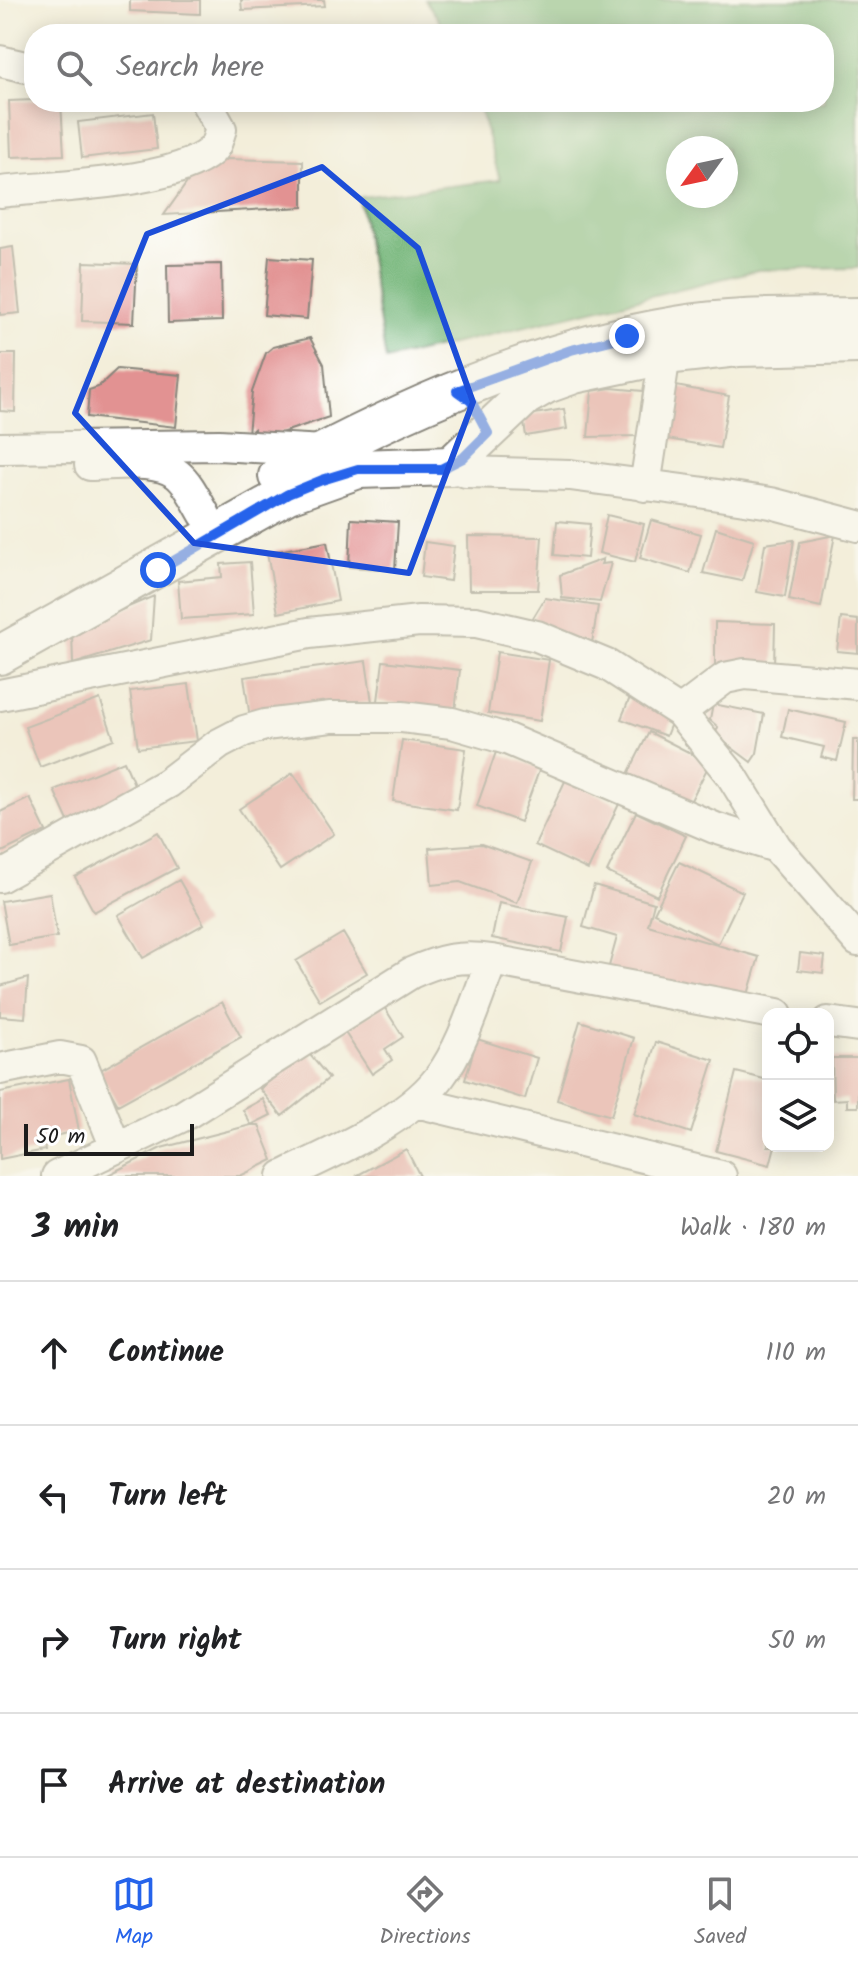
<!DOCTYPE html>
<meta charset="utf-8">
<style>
body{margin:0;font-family:Kalam,sans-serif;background:#f2f2f2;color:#202124}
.controls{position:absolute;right:24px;bottom:24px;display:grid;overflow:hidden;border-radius:16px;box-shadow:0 4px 20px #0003}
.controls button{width:72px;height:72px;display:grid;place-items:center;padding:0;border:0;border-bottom:2px solid #e0e0e0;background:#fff;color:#202124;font:40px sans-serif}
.compass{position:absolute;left:666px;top:136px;width:72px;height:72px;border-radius:50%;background:#fff;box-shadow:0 4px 20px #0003;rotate:237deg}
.scale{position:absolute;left:24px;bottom:20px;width:170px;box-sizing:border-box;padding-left:8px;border:4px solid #1c1c1c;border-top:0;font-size:22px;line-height:28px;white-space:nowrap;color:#1c1c1c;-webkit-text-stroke:6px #fff;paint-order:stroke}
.stop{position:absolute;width:24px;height:24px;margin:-18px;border:6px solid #2563eb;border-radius:50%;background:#fff}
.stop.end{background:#2563eb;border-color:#fff;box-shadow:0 2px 8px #0008}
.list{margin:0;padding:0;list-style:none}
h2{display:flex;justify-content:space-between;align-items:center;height:104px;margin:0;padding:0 32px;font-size:34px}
h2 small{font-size:26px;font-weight:400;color:#757577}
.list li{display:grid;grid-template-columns:52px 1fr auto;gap:24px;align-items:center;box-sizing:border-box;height:144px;padding:0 32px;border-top:2px solid #e0e0e0}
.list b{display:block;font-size:30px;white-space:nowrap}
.list em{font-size:26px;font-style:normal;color:#757577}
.icon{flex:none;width:44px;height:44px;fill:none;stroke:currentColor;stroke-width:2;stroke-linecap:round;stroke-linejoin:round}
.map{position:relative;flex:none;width:858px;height:1176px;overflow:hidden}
.search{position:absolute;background:#fff;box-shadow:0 4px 20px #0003;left:24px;right:24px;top:24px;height:88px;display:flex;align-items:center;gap:20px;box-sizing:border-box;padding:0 28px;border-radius:32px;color:#757577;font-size:30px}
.sheet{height:680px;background:#fff}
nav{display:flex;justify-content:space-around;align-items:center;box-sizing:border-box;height:112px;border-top:2px solid #e0e0e0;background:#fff;font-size:22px;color:#757577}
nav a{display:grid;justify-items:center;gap:4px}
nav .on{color:#2563eb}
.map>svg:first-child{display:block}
.forest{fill:#75b679;stroke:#48694a;stroke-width:2;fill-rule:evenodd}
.building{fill:#e29292}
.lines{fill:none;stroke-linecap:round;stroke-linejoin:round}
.minor-casing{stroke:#88857b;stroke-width:34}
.major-casing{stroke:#88857b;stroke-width:42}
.minor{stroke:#fff;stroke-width:30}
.major{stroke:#fff;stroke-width:38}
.route{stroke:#2563eb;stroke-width:10}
.marked{fill:none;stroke:#1d4ed8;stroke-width:6;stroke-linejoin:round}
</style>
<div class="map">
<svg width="858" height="1176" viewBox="0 0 858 1176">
<rect width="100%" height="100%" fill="#fff"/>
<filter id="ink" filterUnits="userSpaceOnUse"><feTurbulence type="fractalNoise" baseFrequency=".0125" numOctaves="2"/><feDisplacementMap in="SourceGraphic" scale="16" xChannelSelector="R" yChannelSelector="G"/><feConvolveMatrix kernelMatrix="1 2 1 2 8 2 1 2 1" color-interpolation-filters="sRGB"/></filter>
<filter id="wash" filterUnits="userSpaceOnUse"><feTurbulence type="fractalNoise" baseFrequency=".006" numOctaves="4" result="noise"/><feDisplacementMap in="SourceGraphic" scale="32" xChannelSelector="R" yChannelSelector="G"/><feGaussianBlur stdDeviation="1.8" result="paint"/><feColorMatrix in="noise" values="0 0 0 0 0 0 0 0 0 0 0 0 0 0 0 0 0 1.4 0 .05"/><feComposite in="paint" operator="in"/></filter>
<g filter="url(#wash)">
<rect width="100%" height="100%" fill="#f3eeda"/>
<path class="forest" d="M425,0H858V268L758,270L386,360L359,197L500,180L478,102H824V34H449ZM678,148H726V196H678Z"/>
<g id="blocks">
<path class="building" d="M130,0H200V14L130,11Z
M241,0H324L325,6L242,10Z
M34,100L61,102L64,155L11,157L9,101Z
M343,102H387V104L343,108Z
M153,113L157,149L82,158L78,122Z
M227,159L303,161V207L164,215L191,177Z
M13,247L20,313L0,315V249Z
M269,257L312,260L307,319L264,315Z
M84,262L137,264L134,323L82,321Z
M221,264L222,321L168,323L167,265Z
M310,338L324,364L329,417L272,436L254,437V429L248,434L252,392L266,353L273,347Z
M0,354H16L15,412L0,411Z
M117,369L181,375L176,427L87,417L89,390L98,387Z
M676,386L729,396L720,448L667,439Z
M611,388L643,391L638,436L588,437L592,391Z
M564,409L567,429L526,436L523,416Z
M607,515L644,524L635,562L599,553Z
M351,519L398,522L395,570L349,567Z
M651,520L701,534L690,573L640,558Z
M557,521L590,524L587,558L554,555Z
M716,528L754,540L742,581L703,573Z
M835,535L821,607L789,600L800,542Z
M468,536L542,537L538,590H469Z
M794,540L785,597L757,592L765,544Z
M327,542L338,601L278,613L267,553Z
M425,542L454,546L450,581L421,577Z
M603,559L601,564L611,563L600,602L562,598L560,575Z
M250,562L254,614L181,619L178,581L222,577L221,564Z
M154,596L151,640L73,664L72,631Z
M545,598L598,606L592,643L569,639L533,618Z
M841,618L858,620V653L837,651Z
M715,622L775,624L774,666L715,665Z
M497,652L549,660L540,721L488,713Z
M366,661L372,702L250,718L244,677Z
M383,661L460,670L455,711L378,701Z
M189,684L197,741L138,748L130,691Z
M631,695L675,713L666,736L621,719Z
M100,699L114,739L40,767L25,727Z
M713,704L764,714L757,753L751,762L715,735L718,727L710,720Z
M788,709L846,722L837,761L821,757L824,747L782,737Z
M649,732L710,763L687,808L626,778Z
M402,740L466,749L457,810L393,801Z
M853,740H858V799H852Z
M496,752L540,768L520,822L477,806Z
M124,761L137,791L68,821L54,790Z
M293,773L334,834L280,870L239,809Z
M566,779L619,804L588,870L535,845Z
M30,798L46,831L0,853V812Z
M636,812L686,836L657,896L607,872Z
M158,832L177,868L94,912L75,877Z
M481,844L532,862L517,903L460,882L432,885L429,848Z
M679,862L743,892L718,944L654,913Z
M179,880L204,924L143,958L118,915Z
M594,885L654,903L648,925L759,957L747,998L608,970L617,937L583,927Z
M50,893L57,937L9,945L1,901Z
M499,903L568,917L561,952L492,938Z
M343,933L367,973L320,1001L296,961Z
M800,953L825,956L823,973L798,970Z
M28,978L25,1018L0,1016V986Z
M222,1002L241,1037L118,1105L99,1071Z
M383,1005L403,1037L385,1049L392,1060L372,1074L344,1031Z
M580,1021L634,1038L611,1116L557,1100Z
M477,1039L537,1058L525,1099L465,1080Z
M656,1042L714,1060L691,1133L634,1114Z
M307,1051L329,1078L282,1116L260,1089Z
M832,1058H858V1107H847V1099L833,1100Z
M736,1072L768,1080V1146H775L770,1165L716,1151Z
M69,1079L79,1131L43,1138L45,1150L0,1159V1092Z
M263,1099L271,1115L251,1125L243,1110Z
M251,1125H259L273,1160L240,1176H106L161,1148Z
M406,1149L420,1176H356Z"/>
</g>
</g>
<g filter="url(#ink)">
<use href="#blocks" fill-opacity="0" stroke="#88857b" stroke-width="2"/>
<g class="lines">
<defs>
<path id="minor" d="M0,61L34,69
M0,192C52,186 174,184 211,151C217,146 218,137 221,129L206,102
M0,448L219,445L324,451
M90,465C114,465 156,458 177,474C189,483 197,502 205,515
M451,466L466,472L570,475L698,492L771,503L858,526
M645,486L665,355
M0,695L309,633L419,621L476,622L537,636L607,665L680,712L732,776L776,847L858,941
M680,712L725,678L745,674L858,684
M0,877L168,783L219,744L244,731L265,725L331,717H402L452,723L507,739L715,828L776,847
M828,1022L858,1026
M0,1069L60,1057L81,1061L116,1148
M416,1102L721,1176
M57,1176L183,1116L411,973C440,960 460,955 492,960L777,1014
M283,1176C332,1153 406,1121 439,1078C464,1045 477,997 492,960"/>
<path id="major" d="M278,476C402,409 536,349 676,326C736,316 797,318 858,317
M0,655L288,494L358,469L451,466L525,396L546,384L574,374L665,355L738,347L858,344"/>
</defs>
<use href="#minor" class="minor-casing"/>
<use href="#major" class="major-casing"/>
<use href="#minor" class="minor"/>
<use href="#major" class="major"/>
</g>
</g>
<g class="lines" filter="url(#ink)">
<path class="route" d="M158,570L288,494L322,480L358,469H441L463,458L488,433L471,401L457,391L571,350L627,336"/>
</g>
<path d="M0 0H858V1176H0ZM322,167L418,248L473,402L409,573L194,543L75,413L147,234Z" fill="#f3eeda" fill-opacity=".55" fill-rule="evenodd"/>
<path class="marked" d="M322,167L418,248L473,402L409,573L194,543L75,413L147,234Z"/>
</svg>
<div class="controls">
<button><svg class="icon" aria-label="locate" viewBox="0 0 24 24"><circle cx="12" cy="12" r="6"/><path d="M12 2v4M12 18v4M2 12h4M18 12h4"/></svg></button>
<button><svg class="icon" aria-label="layers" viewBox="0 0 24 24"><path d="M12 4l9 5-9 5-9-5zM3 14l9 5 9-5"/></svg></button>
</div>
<svg class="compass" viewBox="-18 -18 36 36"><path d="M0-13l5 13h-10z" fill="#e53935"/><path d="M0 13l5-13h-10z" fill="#757577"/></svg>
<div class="scale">50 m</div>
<div class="stop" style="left:158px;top:570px"></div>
<div class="stop end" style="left:627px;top:336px"></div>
<div class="search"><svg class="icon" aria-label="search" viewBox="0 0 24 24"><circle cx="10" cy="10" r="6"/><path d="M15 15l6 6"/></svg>Search here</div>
</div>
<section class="sheet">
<h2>3 min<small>Walk · 180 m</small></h2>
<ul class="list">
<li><svg class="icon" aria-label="ahead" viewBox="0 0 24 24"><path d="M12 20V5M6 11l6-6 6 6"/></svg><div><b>Continue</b></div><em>110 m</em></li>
<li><svg class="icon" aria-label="left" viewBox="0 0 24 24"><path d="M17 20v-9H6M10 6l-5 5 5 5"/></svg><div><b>Turn left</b></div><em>20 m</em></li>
<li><svg class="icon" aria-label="right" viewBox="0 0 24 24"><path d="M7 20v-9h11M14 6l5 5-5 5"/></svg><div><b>Turn right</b></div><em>50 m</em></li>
<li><svg class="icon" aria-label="arrive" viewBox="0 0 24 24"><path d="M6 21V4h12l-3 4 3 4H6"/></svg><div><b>Arrive at destination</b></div></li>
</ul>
</section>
<nav>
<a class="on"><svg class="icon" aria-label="map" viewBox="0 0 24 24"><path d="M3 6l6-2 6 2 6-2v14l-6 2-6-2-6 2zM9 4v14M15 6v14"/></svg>Map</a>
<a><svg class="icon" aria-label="directions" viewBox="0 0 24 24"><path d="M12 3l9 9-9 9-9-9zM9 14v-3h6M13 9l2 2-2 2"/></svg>Directions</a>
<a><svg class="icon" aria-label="saved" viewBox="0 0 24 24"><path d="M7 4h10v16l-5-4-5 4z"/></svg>Saved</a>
</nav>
